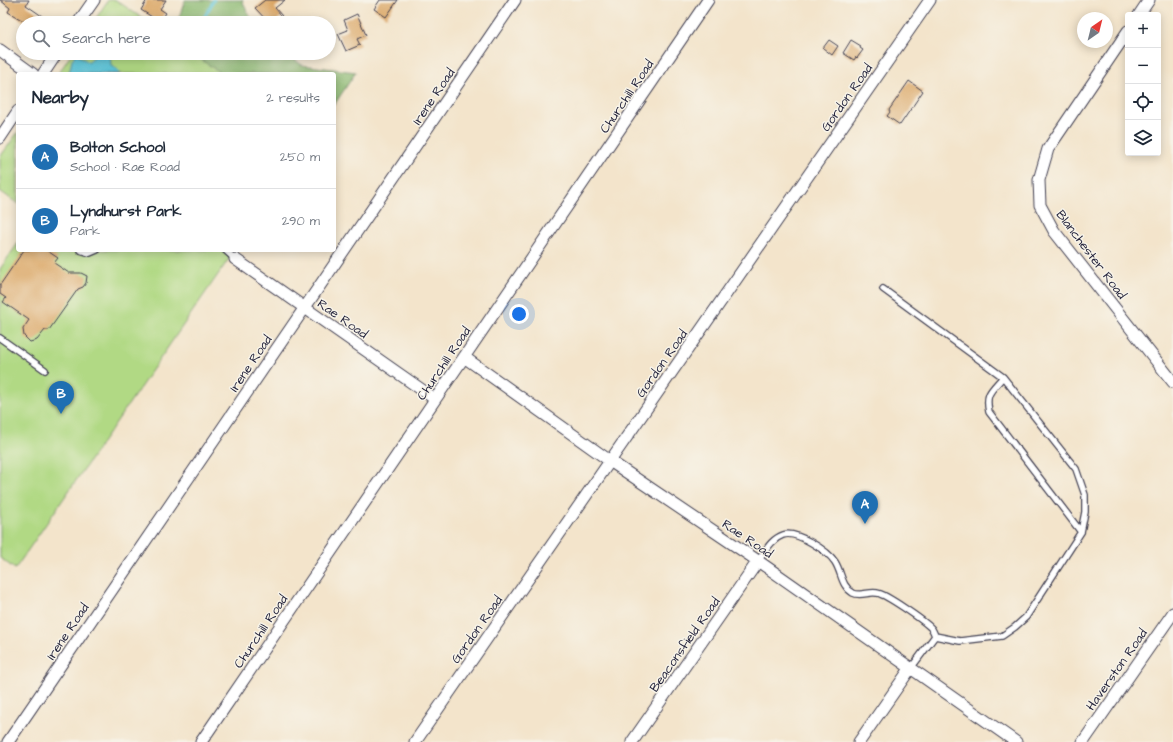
<!DOCTYPE html>
<meta charset="utf-8">
<style>
body{margin:0;font-family:"Architects Daughter",sans-serif;background:#f6f6f7;color:#1f2937}
.controls{position:absolute;right:12px;top:12px;display:grid;overflow:hidden;border-radius:4px;box-shadow:0 2px 10px #0003}
.controls button{width:36px;height:36px;display:grid;place-items:center;padding:0;border:0;border-bottom:1px solid #e0e1e3;background:#fff;color:#1f2937;font:20px sans-serif}
.compass{position:absolute;left:1077px;top:12px;width:36px;height:36px;border-radius:50%;background:#fff;box-shadow:0 2px 10px #0003;rotate:35deg}
.you{position:absolute;left:519px;top:314px;width:14px;height:14px;margin:-10px;border:3px solid #fff;border-radius:50%;background:#1a73e8;box-shadow:0 0 0 6px #1a73e833}
.badge{display:grid;place-items:center;width:26px;height:26px;border-radius:50%;background:#1f6fb2;color:#fff;font-size:13px;font-weight:700}
.pin{position:absolute;translate:-50% -33px;filter:drop-shadow(0 1px 2px #0008)}
.pin::after{content:'';position:absolute;top:21px;width:14px;height:12px;background:inherit;clip-path:polygon(0 0,100% 0,50% 100%)}
.list{margin:0;padding:0;list-style:none}
h2{display:flex;justify-content:space-between;align-items:center;height:52px;margin:0;padding:0 16px;font-size:17px}
h2 small{font-size:13px;font-weight:400;color:#747a83}
.list li{display:grid;grid-template-columns:26px 1fr auto;gap:12px;align-items:center;box-sizing:border-box;height:64px;padding:0 16px;border-top:1px solid #e0e1e3}
.list b{display:block;font-size:15px;white-space:nowrap}
.list p{margin:0;font-size:13px;white-space:nowrap;color:#747a83}
.list em{font-size:13px;font-style:normal;color:#747a83}
.icon{flex:none;width:22px;height:22px;fill:none;stroke:currentColor;stroke-width:2;stroke-linecap:round;stroke-linejoin:round}
.map{position:relative;flex:none;width:1173px;height:742px;overflow:hidden}
.search{position:absolute;background:#fff;box-shadow:0 2px 10px #0003;left:16px;top:16px;width:320px;height:44px;display:flex;align-items:center;gap:10px;box-sizing:border-box;padding:0 14px;border-radius:22px;color:#747a83;font-size:15px}
.panel{position:absolute;background:#fff;box-shadow:0 2px 10px #0003;left:16px;top:72px;width:320px;height:180px;border-radius:4px}
.map>svg:first-child{display:block}
.green{fill:#b1d984;stroke:#6a7e60}
.forest{fill:#8cb972;stroke:#576e56}
.water{fill:#5ec6da;stroke:#40748a}
.lines{fill:none;stroke-linecap:round;stroke-linejoin:round}
.stream{stroke:#5ec6da;stroke-width:3}
.building{fill:#daa563}
.service-casing{stroke:#413f51;stroke-width:8}
.minor-casing{stroke:#413f51;stroke-width:13}
.service{stroke:#fff;stroke-width:5.5}
.minor{stroke:#fff;stroke-width:11}
.labels{text-anchor:middle;stroke-width:3;stroke-linejoin:round;paint-order:stroke}
.street-label{font-size:13px;fill:#22223b;stroke:#f7f3e8}
</style>
<div class="map">
<svg width="1173" height="742" viewBox="0 0 1173 742">
<rect width="100%" height="100%" fill="#f7f3e8"/>
<filter id="ink" filterUnits="userSpaceOnUse"><feTurbulence type="fractalNoise" baseFrequency=".025" numOctaves="2"/><feDisplacementMap in="SourceGraphic" scale="8" xChannelSelector="R" yChannelSelector="G"/><feConvolveMatrix kernelMatrix="1 2 1 2 8 2 1 2 1" color-interpolation-filters="sRGB"/></filter>
<filter id="wash" filterUnits="userSpaceOnUse"><feTurbulence type="fractalNoise" baseFrequency=".012" numOctaves="4" result="noise"/><feDisplacementMap in="SourceGraphic" scale="16" xChannelSelector="R" yChannelSelector="G"/><feGaussianBlur stdDeviation="0.9" result="paint"/><feColorMatrix in="noise" values="0 0 0 0 0 0 0 0 0 0 0 0 0 0 0 0 0 1.4 0 .05"/><feComposite in="paint" operator="in"/></filter>
<g filter="url(#wash)">
<rect width="100%" height="100%" fill="#f3e4cb"/>
<path class="green" d="M108,0H116L149,23H93Z
M72,53H192L222,74H58Z
M18,132V204L0,191V157Z
M18,243V250H235L15,569L0,558V269Z"/>
<path class="forest" d="M185,0H243V3L253,23H177Z
M192,53H286L302,65L356,72L334,105V74H222Z"/>
<path class="water" d="M76,53L88,62L97,54L110,53L111,66L117,69L120,74H69L72,60Z"/>
<g class="lines">
<path class="stream" d="M201,23L214,0"/>
</g>
<g id="blocks">
<path class="building" d="M0,0H29L26,5L52,23H27L8,12L10,8Z
M147,0H166L160,9L166,13L160,22L141,10Z
M265,0H285L275,8L282,16L274,23H269L255,8Z
M380,0H398L386,17L374,9Z
M357,14L366,35L357,39L360,45L346,51L338,34L348,30L344,20Z
M829,40L838,46L832,55L823,48Z
M851,40L861,46L860,48L863,50L857,58L856,57L854,60L843,53Z
M909,81L923,91L900,125L887,116L890,112L889,110Z
M24,250H46L58,258L54,263L69,273H81L87,276L86,283L83,287L78,289L49,330H45L37,340L30,342L24,336L23,329L29,320L3,302L6,298L0,294V285Z"/>
</g>
</g>
<g filter="url(#ink)">
<use href="#blocks" fill-opacity="0" stroke="#413f51" stroke-width="1"/>
<g class="lines">
<defs>
<path id="service" d="M80,250L90,253L97,250
M225,250L235,259
M883,289L1003,377L1076,469L1085,495V512L1081,532L1026,617L1015,627L1002,636L960,641L935,636
M0,338L45,370
M1003,377C991,391 985,393 989,412L1081,532
M758,561C765,552 771,539 783,535C796,530 828,551 835,562C842,573 841,586 853,593C861,597 869,591 877,593C886,594 924,621 931,628C933,630 934,633 935,636L911,668"/>
<path id="minor" d="M1139,15L1149,0
M78,23L94,0
M1128,31L1048,149L1039,180L1040,205L1054,231L1173,382
M0,50L33,74
M43,74L57,53
M0,138L18,111
M235,259L435,399
M464,357L610,461L758,561L1016,742
M8,742L515,0
M201,742L708,0
M415,742L930,0
M632,742L758,561
M859,742L910,669
M1083,742L1173,613"/>
</defs>
<use href="#service" class="service-casing"/>
<use href="#minor" class="minor-casing"/>
<use href="#service" class="service"/>
<use href="#minor" class="minor"/>
</g>
</g>
<g class="labels">
<g class="street-label">
<text transform="translate(433 96) rotate(-56)" y="5">Irene Road</text>
<text transform="translate(626 96) rotate(-56)" y="5">Churchill Road</text>
<text transform="translate(846 97) rotate(-55)" y="5">Gordon Road</text>
<text transform="translate(1092 254) rotate(53)" y="5">Blanchester Road</text>
<text transform="translate(343 318) rotate(35)" y="5">Rae Road</text>
<text transform="translate(250 363) rotate(-56)" y="5">Irene Road</text>
<text transform="translate(443 363) rotate(-56)" y="5">Churchill Road</text>
<text transform="translate(661 363) rotate(-55)" y="5">Gordon Road</text>
<text transform="translate(748 538) rotate(34)" y="5">Rae Road</text>
<text transform="translate(476 629) rotate(-55)" y="5">Gordon Road</text>
<text transform="translate(67 631) rotate(-56)" y="5">Irene Road</text>
<text transform="translate(260 631) rotate(-56)" y="5">Churchill Road</text>
<text transform="translate(684 644) rotate(-55)" y="5">Beaconsfield Road</text>
<text transform="translate(1116 669) rotate(-55)" y="5">Haverston Road</text>
</g>
</g>
</svg>
<div class="controls">
<button>+</button>
<button>−</button>
<button><svg class="icon" aria-label="locate" viewBox="0 0 24 24"><circle cx="12" cy="12" r="6"/><path d="M12 2v4M12 18v4M2 12h4M18 12h4"/></svg></button>
<button><svg class="icon" aria-label="layers" viewBox="0 0 24 24"><path d="M12 4l9 5-9 5-9-5zM3 14l9 5 9-5"/></svg></button>
</div>
<svg class="compass" viewBox="-18 -18 36 36"><path d="M0-13l5 13h-10z" fill="#e53935"/><path d="M0 13l5-13h-10z" fill="#747a83"/></svg>
<div class="you"></div>
<div class="pin badge" style="left:865px;top:524px">A</div>
<div class="pin badge" style="left:61px;top:414px">B</div>
<div class="search"><svg class="icon" aria-label="search" viewBox="0 0 24 24"><circle cx="10" cy="10" r="6"/><path d="M15 15l6 6"/></svg>Search here</div>
<section class="panel">
<h2>Nearby<small>2 results</small></h2>
<ul class="list">
<li><span class="badge">A</span><div><b>Bolton School</b><p>School · Rae Road</p></div><em>250 m</em></li>
<li><span class="badge">B</span><div><b>Lyndhurst Park</b><p>Park</p></div><em>290 m</em></li>
</ul>
</section>
</div>
